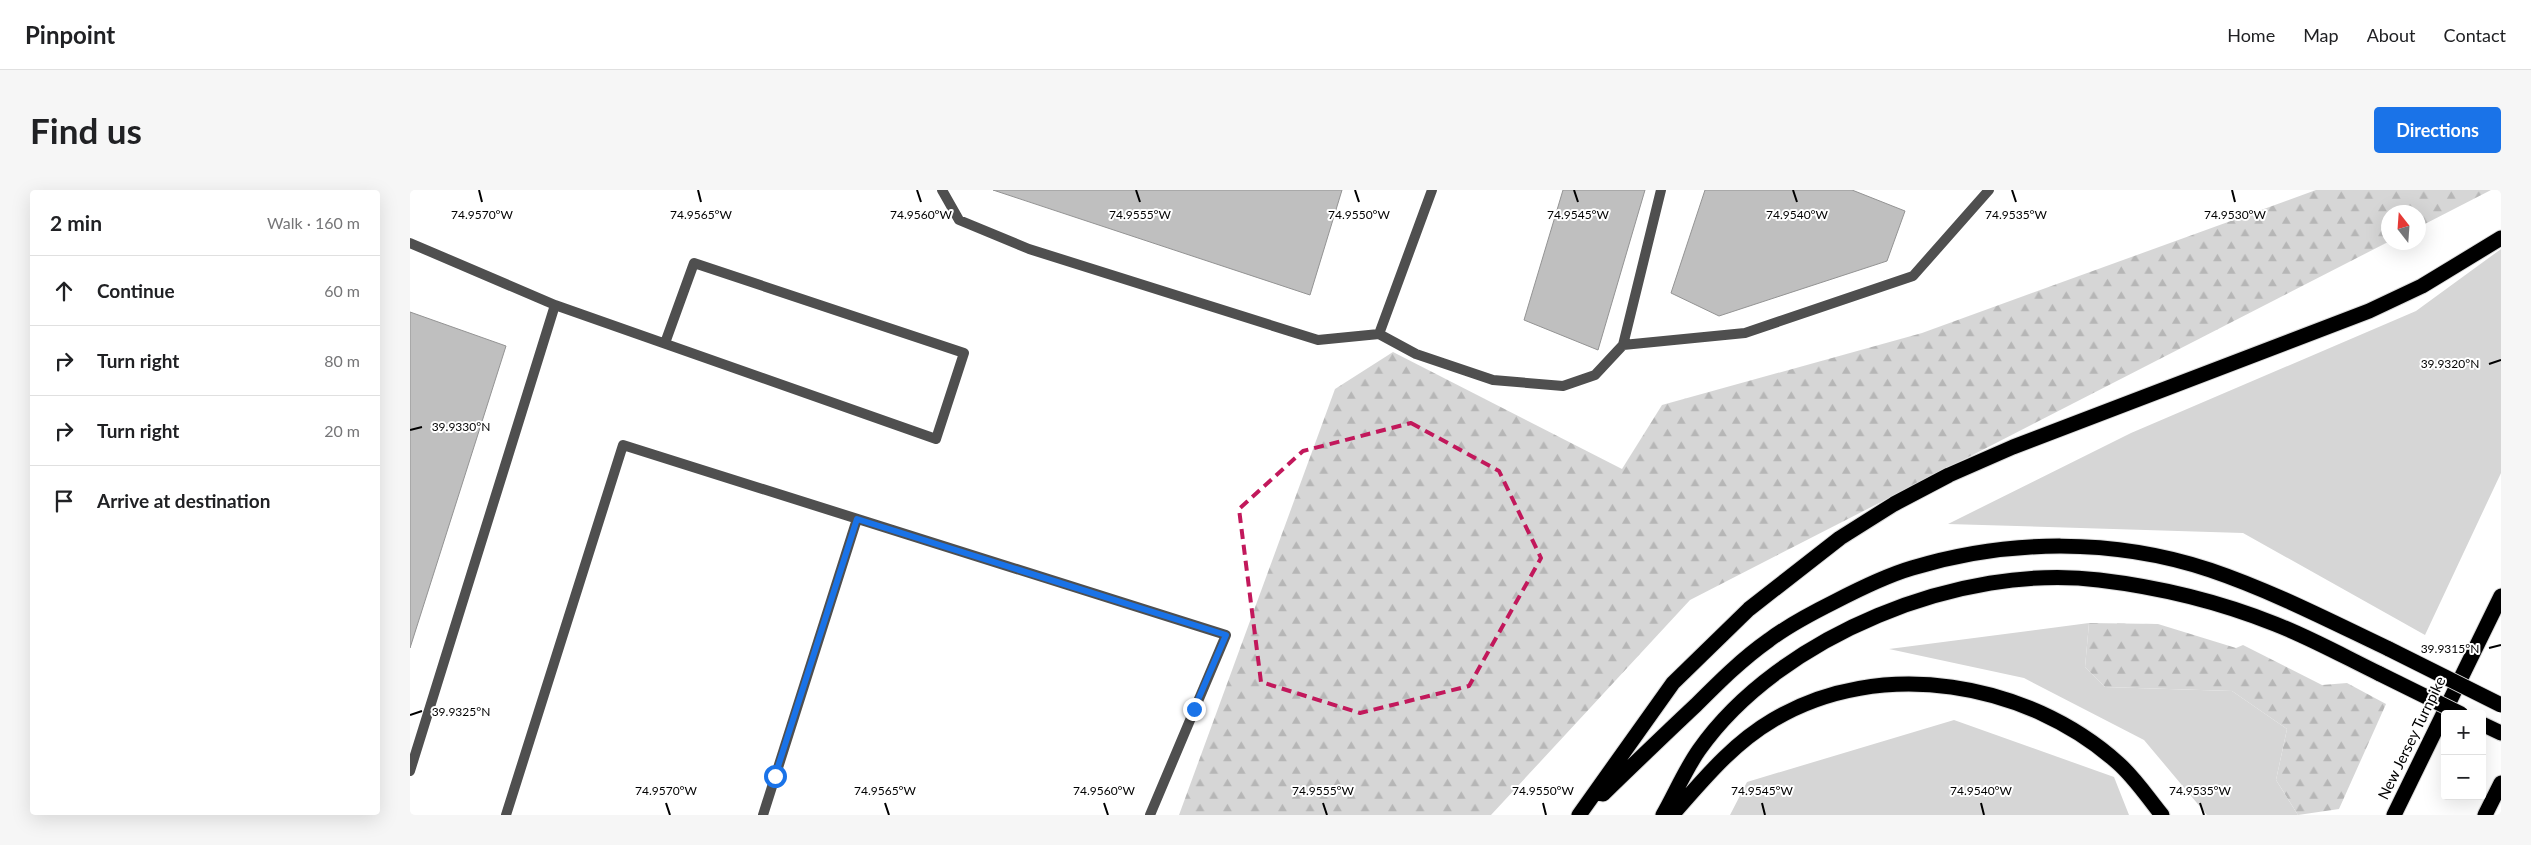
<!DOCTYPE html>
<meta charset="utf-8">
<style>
body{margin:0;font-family:Lato,sans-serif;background:#f6f6f6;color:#202124}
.controls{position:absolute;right:15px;bottom:15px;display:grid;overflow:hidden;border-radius:5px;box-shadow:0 5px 20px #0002}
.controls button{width:45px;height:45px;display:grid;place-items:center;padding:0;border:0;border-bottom:1px solid #e0e0e0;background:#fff;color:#202124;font:25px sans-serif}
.compass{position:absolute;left:1971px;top:15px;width:45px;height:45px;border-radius:50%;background:#fff;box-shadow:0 5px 20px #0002;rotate:343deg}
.stop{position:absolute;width:15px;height:15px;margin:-11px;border:4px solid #1a73e8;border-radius:50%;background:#fff}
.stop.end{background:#1a73e8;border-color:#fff;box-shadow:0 1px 5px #0008}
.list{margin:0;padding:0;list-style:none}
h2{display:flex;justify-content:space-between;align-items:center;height:65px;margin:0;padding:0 20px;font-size:21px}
h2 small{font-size:16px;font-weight:400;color:#757577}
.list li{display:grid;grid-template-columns:32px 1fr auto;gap:15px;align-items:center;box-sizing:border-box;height:70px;padding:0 20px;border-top:1px solid #e0e0e0}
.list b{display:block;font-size:19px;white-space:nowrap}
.list em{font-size:16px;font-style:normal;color:#757577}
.icon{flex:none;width:28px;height:28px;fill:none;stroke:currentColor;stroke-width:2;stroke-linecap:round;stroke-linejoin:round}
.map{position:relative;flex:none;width:2091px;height:625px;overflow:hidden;border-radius:5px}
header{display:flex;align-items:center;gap:30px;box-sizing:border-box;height:70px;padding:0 25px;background:#fff;border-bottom:1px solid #e0e0e0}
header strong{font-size:24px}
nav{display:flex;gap:28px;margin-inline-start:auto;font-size:18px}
.intro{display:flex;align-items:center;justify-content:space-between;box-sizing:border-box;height:120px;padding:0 30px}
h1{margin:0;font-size:35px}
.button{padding:12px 22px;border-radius:5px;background:#1a73e8;color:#fff;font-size:18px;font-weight:700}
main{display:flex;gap:30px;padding:0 30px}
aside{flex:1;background:#fff;border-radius:5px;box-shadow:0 5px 20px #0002}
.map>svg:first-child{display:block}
.grass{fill:#d6d6d6}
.forest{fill:url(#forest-firs)}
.building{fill:#bfbfbf;stroke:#939393}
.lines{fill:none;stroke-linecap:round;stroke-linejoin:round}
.highway-casing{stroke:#dbdbdb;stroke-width:17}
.lane{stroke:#4f4f4f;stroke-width:10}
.highway{stroke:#000;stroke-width:15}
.highway-bridge-casing{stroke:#dbdbdb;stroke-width:17;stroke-linecap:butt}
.highway-bridge{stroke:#000;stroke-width:15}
.route{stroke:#1a73e8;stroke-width:6}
.marked{fill:none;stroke:#c2185b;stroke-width:4;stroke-dasharray:10 6;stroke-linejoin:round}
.ticks{fill:none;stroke:#000;stroke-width:2}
.labels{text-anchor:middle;stroke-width:4;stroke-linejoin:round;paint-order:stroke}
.street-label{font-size:15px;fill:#000;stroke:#fff}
.ticks-label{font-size:12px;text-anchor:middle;fill:#000;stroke:#fff;stroke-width:4;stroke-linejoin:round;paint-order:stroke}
</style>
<header>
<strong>Pinpoint</strong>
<nav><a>Home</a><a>Map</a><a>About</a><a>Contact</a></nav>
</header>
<div class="intro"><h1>Find us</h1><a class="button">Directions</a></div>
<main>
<aside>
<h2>2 min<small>Walk · 160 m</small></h2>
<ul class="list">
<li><svg class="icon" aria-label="ahead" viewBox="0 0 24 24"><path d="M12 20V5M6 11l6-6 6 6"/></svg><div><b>Continue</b></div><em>60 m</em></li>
<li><svg class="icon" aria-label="right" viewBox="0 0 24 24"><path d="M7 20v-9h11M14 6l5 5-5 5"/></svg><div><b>Turn right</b></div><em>80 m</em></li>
<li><svg class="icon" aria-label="right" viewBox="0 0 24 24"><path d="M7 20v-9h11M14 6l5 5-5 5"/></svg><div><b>Turn right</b></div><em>20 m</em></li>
<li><svg class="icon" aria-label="arrive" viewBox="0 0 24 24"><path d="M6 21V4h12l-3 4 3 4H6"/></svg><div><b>Arrive at destination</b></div></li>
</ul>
</aside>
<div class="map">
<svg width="2091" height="625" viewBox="0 0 2091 625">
<defs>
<pattern id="forest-firs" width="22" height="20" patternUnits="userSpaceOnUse" patternTransform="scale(1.25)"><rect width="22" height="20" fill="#d6d6d6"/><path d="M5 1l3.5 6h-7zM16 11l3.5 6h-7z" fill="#b6b6b6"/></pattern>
</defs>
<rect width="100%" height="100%" fill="#fff"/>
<path class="grass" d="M2091,59V283L2015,445L1833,343L1538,334L1721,243L2006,121Z
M1679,433L1675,477L1695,497L1822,501L1877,539L1866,590L1888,625H1797L1734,550L1614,488L1479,459Z
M1544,530L1704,587L1719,625H1320L1337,592Z"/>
<path class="forest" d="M1906,0H2081L2009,37L2008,22H1978V52L1280,410L1081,625H769L925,199L983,162L1212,279L1252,215L1512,143Z
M1679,433L1748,434L1826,458L1833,455L1912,495L1937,493L1976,514L1929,619L1888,625L1866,590L1877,539L1822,501L1695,497L1675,477Z"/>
<path class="building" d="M583,0H932L900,105Z
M1153,0H1235L1188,160L1114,130Z
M1295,0H1442L1495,21L1477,71L1309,126L1261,103Z
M0,122L96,156L0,458Z"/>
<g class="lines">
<defs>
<path id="highway" d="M2072,534L2091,543
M1193,604C1224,574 1255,544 1286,515C1309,492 1332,469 1359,450C1379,435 1402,423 1424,412C1449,399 1475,386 1502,378C1598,349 1704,348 1800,380C1862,401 1920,431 1979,459
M1169,625L1263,493L1339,419L1430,348L1484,314L1539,285L1603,257L1959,121L2012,96L2091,48
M1253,625C1265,604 1275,580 1289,560C1370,445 1552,373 1689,390C1748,397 1810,412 1865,434C1901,448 1935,467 1970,484
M1262,625C1293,590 1322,554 1363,530C1470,466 1618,492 1708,573C1725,588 1738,608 1752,625
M1984,625L2091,406
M2075,625L2091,593"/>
</defs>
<use href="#highway" class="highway-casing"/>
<path class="lane" d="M532,0L549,30L619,59L908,150L969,144L1022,0
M1251,0L1213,155L1335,143L1503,86L1579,0
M0,53L145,115L0,581
M145,115L526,249L554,163L284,73L255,153
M969,144L1006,164L1083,190L1153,196L1185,185L1213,155
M96,625L213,255L816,445L740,625
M353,625L447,329"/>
<use href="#highway" class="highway"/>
<defs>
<path id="highway-bridge" d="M1979,459L2091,515
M1970,484L2051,524"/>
</defs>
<use href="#highway-bridge" class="highway-bridge-casing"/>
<use href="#highway-bridge" class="highway-bridge"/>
</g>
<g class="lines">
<path class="route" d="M365,586L447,329L816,445L784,519"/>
</g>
<path class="marked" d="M1001,233L1089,281L1131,368L1059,496L950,523L851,492L829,319L893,261Z"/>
<path class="ticks" d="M69,0L72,12M288,0L291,12M507,0L511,12M726,0L730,12M945,0L949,12M1164,0L1168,12M1383,0L1387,12M1602,0L1606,12M1822,0L1825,12M2079,174L2091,170M0,240L12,237M2079,458L2091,455M0,525L12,521M256,613L260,625M475,613L479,625M694,613L698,625M913,613L917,625M1133,613L1136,625M1352,613L1355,625M1571,613L1574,625M1790,613L1794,625"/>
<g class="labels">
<g class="street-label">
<text transform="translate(2002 548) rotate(-64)" y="5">New Jersey Turnpike</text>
</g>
</g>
<g class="ticks-label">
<text x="730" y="29">74.9555°W</text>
<text x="949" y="29">74.9550°W</text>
<text x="1168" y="29">74.9545°W</text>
<text x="1387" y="29">74.9540°W</text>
<text x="1606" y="29">74.9535°W</text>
<text x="1825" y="29">74.9530°W</text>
<text x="72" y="29">74.9570°W</text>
<text x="291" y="29">74.9565°W</text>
<text x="511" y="29">74.9560°W</text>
<text x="2040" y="178">39.9320°N</text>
<text x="51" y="241">39.9330°N</text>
<text x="2040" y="463">39.9315°N</text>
<text x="51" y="526">39.9325°N</text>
<text x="256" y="605">74.9570°W</text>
<text x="475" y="605">74.9565°W</text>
<text x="694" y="605">74.9560°W</text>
<text x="913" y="605">74.9555°W</text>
<text x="1133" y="605">74.9550°W</text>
<text x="1352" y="605">74.9545°W</text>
<text x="1571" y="605">74.9540°W</text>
<text x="1790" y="605">74.9535°W</text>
</g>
</svg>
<div class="controls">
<button>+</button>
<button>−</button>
</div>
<svg class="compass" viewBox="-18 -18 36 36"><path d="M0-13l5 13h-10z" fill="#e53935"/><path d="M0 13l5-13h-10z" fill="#757577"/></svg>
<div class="stop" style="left:365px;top:586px"></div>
<div class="stop end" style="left:784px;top:519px"></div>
</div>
</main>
